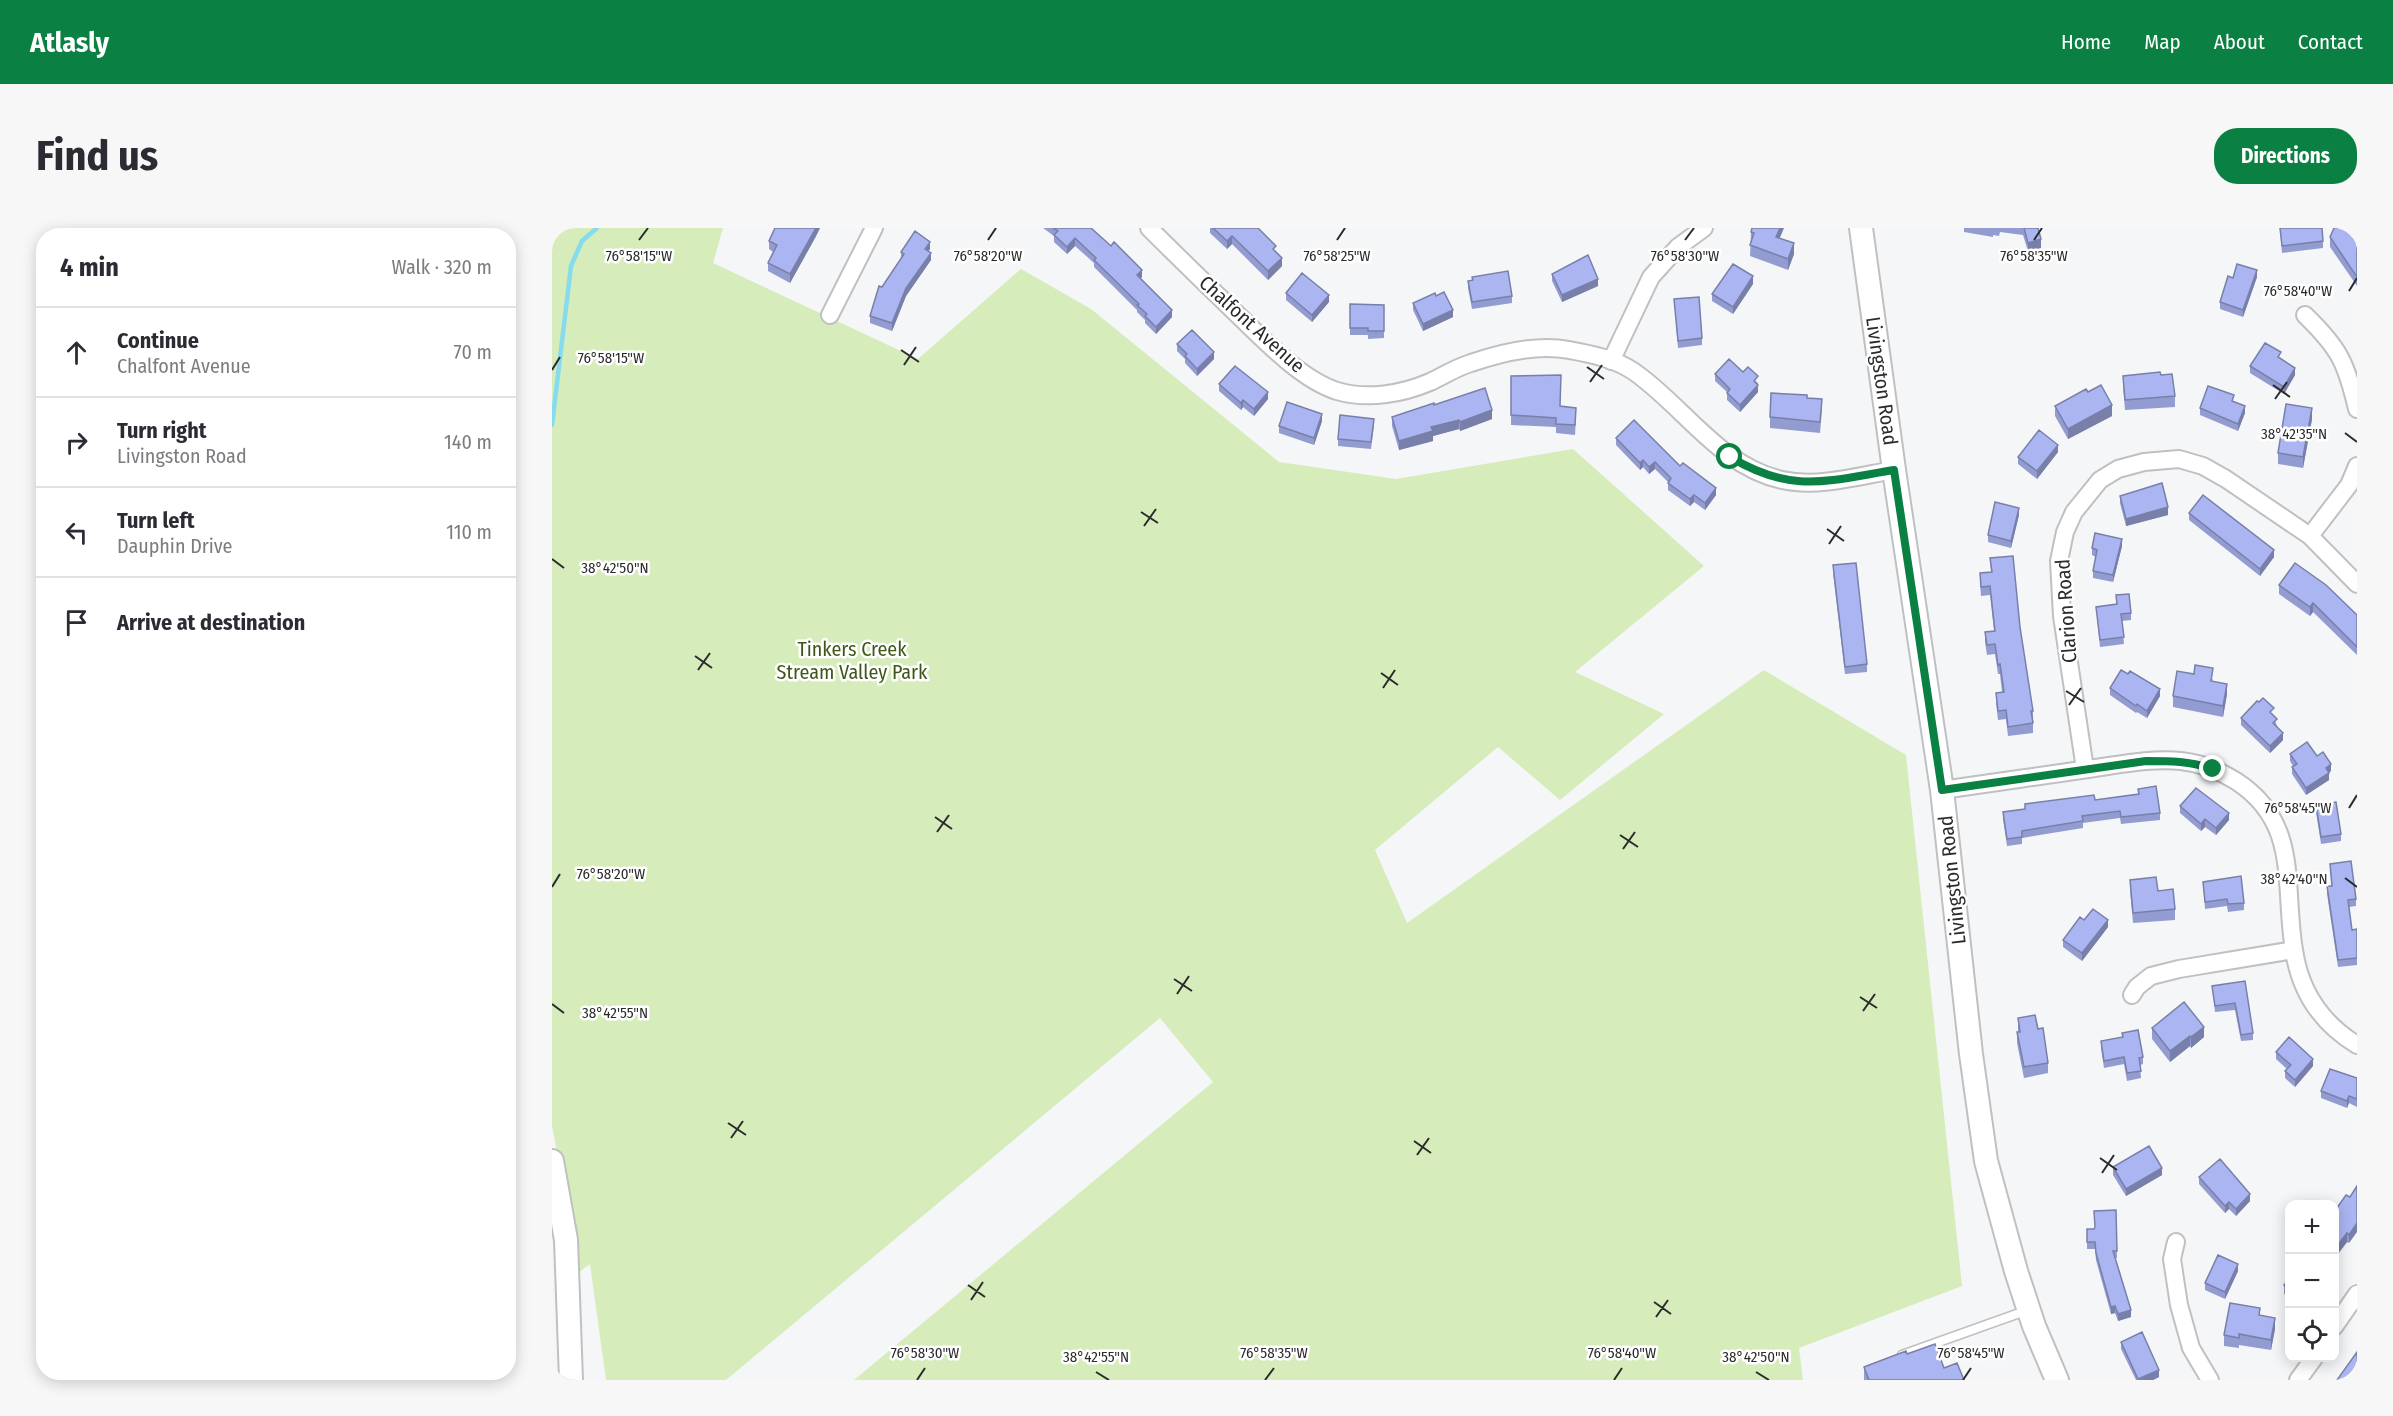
<!DOCTYPE html>
<meta charset="utf-8">
<style>
body{margin:0;font-family:"Fira Sans Condensed",sans-serif;background:#f7f7f7;color:#2b2b33}
.controls{position:absolute;right:18px;bottom:18px;display:grid;overflow:hidden;border-radius:12px;box-shadow:0 3px 15px #0003}
.controls button{width:54px;height:54px;display:grid;place-items:center;padding:0;border:0;border-bottom:2px solid #e1e1e2;background:#fff;color:#2b2b33;font:30px sans-serif}
.stop{position:absolute;width:18px;height:18px;margin:-14px;border:4px solid #0b8043;border-radius:50%;background:#fff}
.stop.end{background:#0b8043;border-color:#fff;box-shadow:0 2px 6px #0008}
.list{margin:0;padding:0;list-style:none}
h2{display:flex;justify-content:space-between;align-items:center;height:78px;margin:0;padding:0 24px;font-size:26px}
h2 small{font-size:20px;font-weight:400;color:#7c7c81}
.list li{display:grid;grid-template-columns:39px 1fr auto;gap:18px;align-items:center;box-sizing:border-box;height:90px;padding:0 24px;border-top:2px solid #e1e1e2}
.list b{display:block;font-size:22px;white-space:nowrap}
.list p{margin:0;font-size:20px;white-space:nowrap;color:#7c7c81}
.list em{font-size:20px;font-style:normal;color:#7c7c81}
.icon{flex:none;width:33px;height:33px;fill:none;stroke:currentColor;stroke-width:2;stroke-linecap:round;stroke-linejoin:round}
.map{position:relative;flex:none;width:1805px;height:1152px;overflow:hidden;border-radius:24px}
header{display:flex;align-items:center;gap:36px;box-sizing:border-box;height:84px;padding:0 30px;background:#0b8043;color:#fff}
header strong{font-size:28px}
nav{display:flex;gap:33px;margin-inline-start:auto;font-size:21px}
.intro{display:flex;align-items:center;justify-content:space-between;box-sizing:border-box;height:144px;padding:0 36px}
h1{margin:0;font-size:42px}
.button{padding:15px 27px;border-radius:24px;background:#0b8043;color:#fff;font-size:21px;font-weight:700}
main{display:flex;gap:36px;padding:0 36px}
aside{flex:1;background:#fff;border-radius:24px;box-shadow:0 3px 15px #0003}
.map>svg:first-child{display:block}
.green{fill:#d6ecbb}
.lines{fill:none;stroke-linecap:round;stroke-linejoin:round}
.stream{stroke:#85dcee;stroke-width:4.5}
.lane-casing{stroke:#c0c0c2;stroke-width:11}
.street-casing{stroke:#c0c0c2;stroke-width:20}
.secondary-casing{stroke:#c0c0c2;stroke-width:26}
.lane{stroke:#fff;stroke-width:8}
.street{stroke:#fff;stroke-width:16}
.secondary{stroke:#fff;stroke-width:22}
.wall{fill:#939cd0}
.shaded-wall{fill:#787fa9}
.building{fill:#abb5f2;stroke:#787fa9;stroke-width:1.5}
.route{stroke:#0b8043;stroke-width:8}
.ticks{fill:none;stroke:#2b2b2c;stroke-width:2}
.labels{text-anchor:middle;stroke-width:5;stroke-linejoin:round;paint-order:stroke}
.street-label{font-size:20px;fill:#2b2b2c;stroke:#fff}
.park-label{font-size:20px;fill:#3f5616;stroke:#fff}
.ticks-label{font-size:15px;text-anchor:middle;fill:#2b2b2c;stroke:#fff;stroke-width:5;stroke-linejoin:round;paint-order:stroke}
</style>
<header>
<strong>Atlasly</strong>
<nav><a>Home</a><a>Map</a><a>About</a><a>Contact</a></nav>
</header>
<div class="intro"><h1>Find us</h1><a class="button">Directions</a></div>
<main>
<aside>
<h2>4 min<small>Walk · 320 m</small></h2>
<ul class="list">
<li><svg class="icon" aria-label="ahead" viewBox="0 0 24 24"><path d="M12 20V5M6 11l6-6 6 6"/></svg><div><b>Continue</b><p>Chalfont Avenue</p></div><em>70 m</em></li>
<li><svg class="icon" aria-label="right" viewBox="0 0 24 24"><path d="M7 20v-9h11M14 6l5 5-5 5"/></svg><div><b>Turn right</b><p>Livingston Road</p></div><em>140 m</em></li>
<li><svg class="icon" aria-label="left" viewBox="0 0 24 24"><path d="M17 20v-9H6M10 6l-5 5 5 5"/></svg><div><b>Turn left</b><p>Dauphin Drive</p></div><em>110 m</em></li>
<li><svg class="icon" aria-label="arrive" viewBox="0 0 24 24"><path d="M6 21V4h12l-3 4 3 4H6"/></svg><div><b>Arrive at destination</b></div></li>
</ul>
</aside>
<div class="map">
<svg width="1805" height="1152" viewBox="0 0 1805 1152">
<rect width="100%" height="100%" fill="#f5f6f7"/>
<path class="green" d="M0,0H171L161,35L366,131L469,41L539,81L727,234L844,251L1021,221L1152,338L1023,444L1112,486L1008,572L946,519L823,622L855,695L1212,442L1354,527L1410,1058L1247,1120L1251,1152H302L661,854L608,790L174,1152H54L38,1036L23,1047L13,966L0,898Z"/>
<g class="lines">
<path class="stream" d="M0,197L19,38L30,13L45,0"/>
<defs>
<path id="lane" d="M1350,1127L1476,1082"/>
<path id="street" d="M597,0C627,30 658,60 688,89C714,114 750,152 785,163C815,172 850,166 878,154C891,148 905,139 919,135C948,125 987,116 1017,122C1039,126 1063,131 1081,143C1132,178 1167,238 1230,252C1266,260 1306,248 1342,242
M278,87L322,0
M1753,87C1787,120 1794,134 1805,181
M1059,133L1099,49L1126,19L1152,0
M1758,308L1797,257L1805,238
M1533,541L1510,388L1507,333L1513,304L1522,284L1548,252L1566,241L1592,234L1627,231L1651,238L1674,251L1758,308L1805,356
M1390,562C1441,555 1492,547 1543,540C1571,536 1601,530 1629,533C1649,535 1668,543 1684,553C1749,595 1731,658 1742,722C1748,764 1769,795 1805,817
M1580,767L1585,759L1599,748L1627,741L1742,722
M1624,1014L1620,1031L1627,1077L1639,1120L1658,1152
M1782,1099L1805,1066
M1746,1152L1762,1130"/>
<path id="secondary" d="M1309,0L1342,242L1390,562L1419,826L1434,933L1464,1043L1482,1098L1505,1152
M0,933L14,1012L19,1152"/>
</defs>
<use href="#lane" class="lane-casing"/>
<use href="#street" class="street-casing"/>
<use href="#secondary" class="secondary-casing"/>
<use href="#lane" class="lane"/>
<use href="#street" class="street"/>
<use href="#secondary" class="secondary"/>
</g>
<path class="wall" d="M223,0H268L263,10L238,55L216,43V35L221,24L217,21V13Z
M491,0H539L590,49L588,50L620,89L604,106L593,95V92L585,84V82L542,39V35L523,18L515,26L502,14V8Z
M658,0H706L724,24L730,38L716,52L680,16L675,21L658,5Z
M1412,0H1487H1486L1489,20L1476,23L1471,7L1448,4L1447,8L1441,7V9L1412,4Z
M1728,0L1771,13V20L1730,25Z
M1199,4L1228,10L1242,26L1236,42L1198,28Z
M1778,9L1805,10V58L1778,19Z
M378,21L376,24L379,32L354,68L340,103L318,95V88L349,30V24Z
M1000,46L1046,58L1010,74L1000,53Z
M1705,49L1691,89L1668,81V74L1681,50Z
M916,53L960,68V75L920,81L916,60Z
M1201,56L1181,86L1160,73V66Z
M734,65L777,74L760,94L734,72Z
M884,68L901,89L871,103L861,82V75Z
M1122,71L1150,110V117L1126,120Z
M798,76L832,77V110L816,111V107H798Z
M625,116L662,131L645,148L633,135V131L625,123Z
M1698,138L1743,147L1732,166L1698,145Z
M1191,144L1206,155V164L1188,184L1175,172V164L1163,153V146Z
M1609,147L1623,168V179L1573,182L1571,158V148Z
M959,148L1009,178L1024,190L1023,207L1004,205V199L959,197Z
M667,156L716,171L702,188L691,179L689,182L667,163Z
M1255,170L1270,181L1268,205L1218,200V189Z
M1682,174L1693,185L1686,203L1648,187V180Z
M882,177L940,191L908,203L907,201L881,208V213L847,222L840,198V189Z
M1503,178L1560,188L1516,211L1503,188Z
M1760,191L1751,240L1726,236V225Z
M770,193L762,217L727,205V198Z
M822,198L819,221L786,218V211Z
M1064,210L1128,238L1164,267L1153,282L1142,274L1138,278L1116,262V254L1103,241L1097,246L1091,239L1088,242L1064,217Z
M1506,224L1485,251L1466,236V229Z
M1568,268L1616,287L1574,298L1568,275Z
M1637,285L1722,329L1708,348L1637,292Z
M1467,287L1459,320L1436,314V307Z
M1570,318L1561,354L1541,350V343L1544,329L1540,327V320Z
M1438,330L1468,399L1481,483V505L1456,508L1454,491L1446,492L1444,475V465L1450,464L1448,446H1446L1443,426L1435,427L1433,414V404L1442,403L1438,367L1429,368L1428,355V345L1439,344Z
M1281,337L1315,436V444L1293,446L1281,345Z
M1727,357L1798,381L1805,387V427L1761,384L1758,388L1727,366Z
M1564,367L1579,385V392L1570,393L1572,416L1548,419L1544,379L1564,376Z
M1661,451L1660,453L1675,466L1671,489L1621,479V468Z
M1558,460L1608,468L1595,490L1585,484L1584,485L1558,467Z
M1721,487L1725,498L1731,512L1718,525L1689,497V490Z
M1738,526L1765,528L1779,543L1777,544V552L1754,567L1740,546V539L1741,538L1738,533Z
M1586,561L1608,585V592L1569,596L1568,590L1531,595V600L1470,610V616L1455,618L1451,591V584L1473,581V576L1543,572L1586,566Z
M1764,577L1789,606V613L1769,616L1764,584Z
M1628,578L1677,592L1664,607L1653,599L1649,603L1628,585Z
M1778,636L1804,671V678L1797,679L1800,702L1805,701V737L1786,739L1775,666V658H1780Z
M1578,652L1606,663L1623,681V692L1581,695L1578,662Z
M1651,654L1692,675V682L1676,684L1675,678L1653,681Z
M1532,692L1556,699L1530,733L1511,719V712Z
M1693,753L1701,805V812L1689,813L1683,782L1663,784L1660,758Z
M1466,790L1496,835V845L1472,850L1465,815V804H1466Z
M1600,800L1652,809L1639,820L1638,818L1618,834L1600,811Z
M1570,805L1591,829V836L1588,837L1589,850L1575,853L1572,836L1552,840L1549,820V813L1570,809Z
M1724,824L1761,838L1743,859L1733,850V843L1735,841L1724,831Z
M1805,850V879L1797,875L1795,880L1769,870V863Z
M1561,939L1610,947L1574,968L1561,947Z
M1647,949L1698,973L1684,988L1677,981L1673,985L1647,956Z
M1798,969L1797,1015L1795,1014L1782,1031Z
M1564,982L1565,1030H1563L1579,1089L1566,1093L1563,1085L1559,1086L1544,1032L1543,1021H1535V1001H1542L1543,999Z
M1686,1043L1673,1071L1653,1062V1055Z
M1737,1050V1069L1732,1066V1057Z
M1708,1088L1723,1101L1719,1122L1687,1117V1120L1672,1118V1107Z
M1569,1114L1607,1149L1601,1152H1584L1569,1121Z
M1355,1126L1392,1140L1412,1152H1312V1139Z"/>
<path class="shaded-wall" d="M264,0H268L263,10L238,55V46Z
M1228,0H1232L1224,19V9Z
M680,8V16L675,21V13Z
M523,10V18L515,26V19Z
M1489,11V20L1476,23V15Z
M378,14V21L373,28V21Z
M1242,15V26L1236,42V31Z
M379,25V32L354,68L340,103V95L354,60Z
M730,30V38L716,52V43Z
M590,42V49L585,54V47Z
M1705,42V49L1691,89V82Z
M1201,48V56L1181,86V79Z
M1046,51V58L1010,74V67Z
M777,67V74L760,94V87Z
M620,82V89L604,106V99Z
M901,82V89L871,103V96Z
M662,124V131L645,148V141Z
M1743,140V147L1732,166V159Z
M1206,157V164L1188,184V177Z
M716,164V171L702,188V181Z
M691,172V179L689,182V175Z
M1560,177V188L1516,211V201Z
M1693,178V185L1686,203V196Z
M1760,180V191L1751,240V229Z
M940,182V191L908,203V194Z
M770,186V193L762,217V210Z
M907,192V201L881,208V213L847,222V213L879,199Z
M1506,217V224L1485,251V243Z
M1091,232V239L1088,242V235Z
M1103,234V241L1097,246V239Z
M1164,260V267L1153,282V275Z
M1142,267V274L1138,278V271Z
M1616,279V287L1574,298V291Z
M1467,280V287L1459,320V313Z
M1570,311V318L1561,354V347Z
M1722,322V329L1708,348V341Z
M1761,375V384L1758,388V379Z
M1675,456V466L1671,489V478Z
M1608,461V468L1595,490V483Z
M1731,505V512L1718,525V518Z
M1779,536V543L1774,547V540Z
M1777,545V552L1754,567V560Z
M1677,585V592L1664,607V600Z
M1653,591V599L1649,603V596Z
M1556,692V699L1530,733V725Z
M1652,799V809L1639,820V809Z
M1638,808V818L1618,834V823Z
M1761,831V838L1743,859V852Z
M1797,868V875L1795,880V873Z
M1610,940V947L1574,968V961Z
M1698,966V973L1684,988V981Z
M1677,974V981L1673,985V978Z
M1805,995V1004L1797,1015V1007Z
M1795,1005V1014L1782,1031V1022Z
M1686,1036V1043L1673,1071V1064Z
M1563,1078V1085L1559,1086V1079Z
M1579,1082V1089L1566,1093V1086Z
M1723,1090V1101L1719,1122V1112Z
M1607,1142V1149L1601,1152H1586Z"/>
<path class="building" d="M223,0H264L238,46L216,35L225,17L217,13Z
M501,0H539L559,18L562,14L590,42L585,47L620,82L604,99L593,88L595,86L585,77L587,76L542,32L544,30L523,10L515,19L502,7L506,3Z
M661,0H706L724,18L721,21L730,30L716,43L680,8L675,13Z
M1200,0H1228L1224,9L1242,15L1236,31L1198,17L1202,5L1199,4Z
M1472,0H1486L1489,11L1476,15Z
M1728,0H1770L1771,13L1730,18Z
M1782,0H1798L1805,10V49L1778,9Z
M363,3L378,14L373,21L379,25L354,60L340,95L318,88L327,58L330,59L352,26L349,24Z
M1036,27L1046,51L1010,67L1000,46Z
M1181,36L1201,48L1181,79L1160,66Z
M1685,36L1705,42L1691,82L1668,74L1676,48L1681,50Z
M956,43L960,68L920,74L916,53L921,52L920,49Z
M750,45L777,67L760,87L734,65Z
M892,64L901,82L871,96L861,75L883,65L884,68Z
M1147,69L1150,110L1126,113L1122,71Z
M798,76L832,77V103H816V100H798Z
M640,102L662,124L645,141L633,128L635,126L625,116Z
M1713,115L1729,124L1726,129L1743,140L1732,159L1698,138Z
M1177,131L1191,144L1196,139L1206,148L1202,153L1206,157L1188,177L1175,165L1178,161L1163,146Z
M683,138L716,164L702,181L691,172L689,175L667,156Z
M1608,144L1609,147L1620,146L1623,168L1573,172L1571,148Z
M1009,147L1008,178L1024,180L1023,197L1004,196V190L959,187V148Z
M1549,157L1560,177L1516,201L1503,178L1534,161L1536,164Z
M1656,158L1682,167L1680,173L1693,178L1686,196L1648,180Z
M933,160L940,182L908,194L907,192L879,199L881,203L847,213L840,189L882,175V177Z
M1219,165L1255,167V170L1270,171L1268,194L1218,189Z
M735,174L770,186L762,210L727,198Z
M1734,176L1760,180L1751,229L1726,225Z
M788,187L822,191L819,214L786,211Z
M1082,192L1128,238L1131,235L1164,260L1153,275L1142,267L1138,271L1116,255L1119,250L1103,234L1097,239L1091,232L1088,235L1064,210Z
M1487,202L1506,217L1485,243L1466,229Z
M1610,255L1616,279L1574,291L1568,268Z
M1651,267L1722,322L1708,341L1637,285Z
M1443,274L1467,280L1459,313L1436,307Z
M1543,305L1570,311L1561,347L1541,343L1545,322L1540,320Z
M1461,328L1468,399L1481,483H1479L1481,495L1456,499L1454,482L1446,483L1444,465L1452,464L1448,436L1446,437L1443,416L1435,417L1433,404L1443,403L1438,358L1429,359L1428,345L1440,344L1438,330Z
M1304,335L1315,436L1293,439L1281,337Z
M1743,335L1774,357L1805,387V419L1761,375L1758,379L1727,357Z
M1577,366L1579,385L1569,386L1572,409L1548,412L1544,379L1565,376L1564,367Z
M1643,437L1661,440L1659,453L1675,456L1671,478L1621,468L1625,443L1642,446Z
M1569,442L1576,446L1578,443L1608,461L1595,483L1585,476L1584,478L1558,460Z
M1711,470L1722,480L1718,484L1725,491L1721,495L1731,505L1718,518L1689,490L1705,473L1707,474Z
M1755,514L1765,528L1771,524L1779,536L1774,540L1777,545L1754,560L1740,539L1745,536L1738,526Z
M1604,558L1608,585L1569,589L1568,583L1530,588L1531,593L1470,603V609L1455,611L1451,584L1473,581V576L1542,567L1543,572L1587,566L1586,561Z
M1644,560L1677,585L1664,600L1653,591L1649,596L1628,578Z
M1784,574L1789,606L1769,609L1764,577Z
M1799,633L1804,671L1796,672L1800,702L1805,701V730L1786,732L1775,658H1780L1778,636Z
M1689,648L1692,675L1676,676L1675,671L1653,674L1651,654Z
M1604,649L1606,663L1621,661L1623,681L1581,685L1578,652Z
M1541,681L1556,692L1530,725L1511,712L1528,689L1532,692Z
M1693,753L1701,805L1689,807L1683,775L1663,778L1660,758Z
M1632,774L1652,799L1639,809L1638,808L1618,823L1600,800Z
M1483,787L1486,801L1491,800L1496,835L1472,839L1465,804H1468L1466,790Z
M1586,802L1591,829L1587,830L1589,843L1575,845L1572,829L1552,833L1549,813L1571,809L1570,805Z
M1737,809L1761,831L1743,852L1733,843L1739,837L1724,824Z
M1778,841L1805,850V871L1797,868L1795,873L1769,863Z
M1597,918L1610,940L1574,961L1561,939Z
M1668,931L1698,966L1684,981L1677,974L1673,978L1647,949Z
M1805,958V995L1797,1007L1795,1005L1782,1022V984L1794,967L1798,969Z
M1564,982L1565,1023H1561L1579,1082L1566,1086L1563,1078L1559,1079L1544,1025L1543,1014H1535V1001H1542L1543,999L1542,983Z
M1666,1027L1686,1036L1673,1064L1653,1055Z
M1737,1050V1061L1732,1057Z
M1678,1075L1708,1080L1707,1087L1723,1090L1719,1112L1687,1106V1110L1672,1107Z
M1590,1104L1607,1142L1586,1151L1569,1114Z
M1383,1116L1392,1140L1405,1135L1412,1152H1317L1312,1139L1354,1123L1355,1126Z
M1805,1124V1152H1785Z"/>
<g class="lines">
<path class="route" d="M1178,229C1240,266 1274,253 1342,242L1390,562L1594,533C1618,533 1638,533 1661,541"/>
</g>
<path class="ticks" d="M87,12L96,0M436,12L444,0M785,12L793,0M1133,12L1142,0M1482,12L1490,0M1797,63L1805,50M349,122L367,134M352,137L364,119M1035,139L1052,151M0,142L8,129M1038,154L1050,137M1721,157L1738,169M1723,171L1735,154M1793,205L1805,214M589,284L606,295M592,298L604,281M1275,301L1292,313M1277,316L1289,298M0,331L12,340M143,428L160,440M146,442L158,425M829,445L846,457M831,460L843,442M1514,463L1532,474M1517,477L1529,460M1797,580L1805,567M383,589L400,601M385,604L397,587M1068,607L1086,619M1071,621L1083,604M1793,650L1805,659M0,659L8,646M622,751L640,763M625,766L637,748M1308,769L1325,780M0,776L12,785M1311,783L1323,766M176,895L194,907M179,910L191,893M862,913L879,925M865,927L877,910M1548,930L1565,942M1550,945L1562,927M416,1057L433,1069M419,1072L431,1054M1102,1074L1119,1086M1104,1089L1116,1072M544,1144L557,1152M1204,1144L1217,1152M365,1152L373,1140M713,1152L722,1140M1062,1152L1070,1140M1411,1152L1419,1140"/>
<g class="labels">
<g class="street-label">
<text transform="translate(700 96) rotate(42)" y="7">Chalfont Avenue</text>
<text transform="translate(1330 153) rotate(82)" y="7">Livingston Road</text>
<text transform="translate(1514 383) rotate(-94)" y="7">Clarion Road</text>
<text transform="translate(1400 652) rotate(-96)" y="7">Livingston Road</text>
</g>
<g class="park-label">
<text x="300" y="428">Tinkers Creek<tspan x="300" dy="23">Stream Valley Park</tspan></text>
</g>
</g>
<g class="ticks-label">
<text x="1482" y="33">76°58'35"W</text>
<text x="87" y="33">76°58'15"W</text>
<text x="436" y="33">76°58'20"W</text>
<text x="785" y="33">76°58'25"W</text>
<text x="1133" y="33">76°58'30"W</text>
<text x="1746" y="68">76°58'40"W</text>
<text x="59" y="135">76°58'15"W</text>
<text x="1742" y="211">38°42'35"N</text>
<text x="63" y="345">38°42'50"N</text>
<text x="1746" y="585">76°58'45"W</text>
<text x="59" y="651">76°58'20"W</text>
<text x="1742" y="656">38°42'40"N</text>
<text x="63" y="790">38°42'55"N</text>
<text x="373" y="1130">76°58'30"W</text>
<text x="722" y="1130">76°58'35"W</text>
<text x="1070" y="1130">76°58'40"W</text>
<text x="1419" y="1130">76°58'45"W</text>
<text x="544" y="1134">38°42'55"N</text>
<text x="1204" y="1134">38°42'50"N</text>
</g>
</svg>
<div class="controls">
<button>+</button>
<button>−</button>
<button><svg class="icon" aria-label="locate" viewBox="0 0 24 24"><circle cx="12" cy="12" r="6"/><path d="M12 2v4M12 18v4M2 12h4M18 12h4"/></svg></button>
</div>
<div class="stop" style="left:1178px;top:229px"></div>
<div class="stop end" style="left:1661px;top:541px"></div>
</div>
</main>
